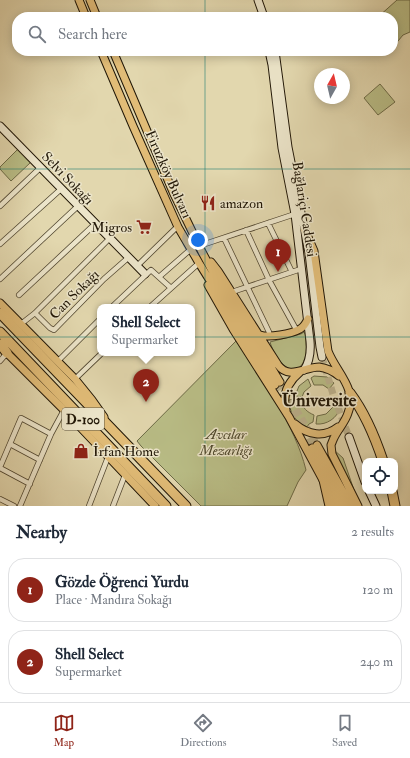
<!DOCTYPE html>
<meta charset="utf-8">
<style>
body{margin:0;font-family:"IM FELL Double Pica",serif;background:#f6f6f7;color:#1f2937}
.controls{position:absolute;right:12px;bottom:12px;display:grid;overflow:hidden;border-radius:8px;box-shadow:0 2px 10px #0003}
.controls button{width:36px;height:36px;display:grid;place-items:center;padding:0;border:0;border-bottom:1px solid #e0e1e3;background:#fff;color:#1f2937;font:20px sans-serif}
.compass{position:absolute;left:314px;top:68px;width:36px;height:36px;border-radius:50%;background:#fff;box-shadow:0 2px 10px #0003;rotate:8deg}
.you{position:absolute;left:198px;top:240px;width:14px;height:14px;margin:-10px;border:3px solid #fff;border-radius:50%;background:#1a73e8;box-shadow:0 0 0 6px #1a73e833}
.badge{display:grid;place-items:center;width:26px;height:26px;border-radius:50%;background:#8f2418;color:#fff;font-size:13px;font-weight:700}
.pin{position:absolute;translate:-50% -33px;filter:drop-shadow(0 1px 2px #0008)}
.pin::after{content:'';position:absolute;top:21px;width:14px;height:12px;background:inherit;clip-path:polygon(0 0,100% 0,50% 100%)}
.popup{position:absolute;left:97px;top:304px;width:98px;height:52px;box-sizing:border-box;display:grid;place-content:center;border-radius:8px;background:#fff;filter:drop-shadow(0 1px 3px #0005);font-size:13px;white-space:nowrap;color:#747a83}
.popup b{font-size:15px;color:#1f2937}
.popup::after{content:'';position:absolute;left:50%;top:100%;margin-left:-8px;border:8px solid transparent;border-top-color:#fff}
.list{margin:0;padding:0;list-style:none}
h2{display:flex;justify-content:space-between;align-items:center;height:52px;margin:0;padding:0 16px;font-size:17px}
h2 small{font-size:13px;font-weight:400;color:#747a83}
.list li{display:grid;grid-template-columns:26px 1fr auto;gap:12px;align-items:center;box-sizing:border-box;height:64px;margin:0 8px 8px;padding:0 8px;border:1px solid #e0e1e3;border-radius:16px}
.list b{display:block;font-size:15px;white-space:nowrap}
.list p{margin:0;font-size:13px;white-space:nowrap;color:#747a83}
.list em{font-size:13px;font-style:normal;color:#747a83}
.icon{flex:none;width:22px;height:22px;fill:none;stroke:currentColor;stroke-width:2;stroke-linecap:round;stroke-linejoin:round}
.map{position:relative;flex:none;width:410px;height:506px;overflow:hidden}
.search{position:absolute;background:#fff;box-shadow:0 2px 10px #0003;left:12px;right:12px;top:12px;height:44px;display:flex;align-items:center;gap:10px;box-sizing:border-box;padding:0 14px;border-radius:16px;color:#747a83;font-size:15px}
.sheet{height:196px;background:#fff}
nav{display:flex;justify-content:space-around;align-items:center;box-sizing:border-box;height:56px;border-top:1px solid #e0e1e3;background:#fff;font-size:11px;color:#747a83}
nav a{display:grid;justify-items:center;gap:2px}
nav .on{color:#8f2418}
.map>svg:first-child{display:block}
.green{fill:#b9bd86;stroke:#6c6a46}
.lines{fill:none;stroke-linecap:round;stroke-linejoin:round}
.secondary-tunnel{stroke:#bbb08c;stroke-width:7;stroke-dasharray:7 3.5;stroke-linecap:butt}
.primary-tunnel{stroke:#bbb08c;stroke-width:7;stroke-dasharray:7 3.5;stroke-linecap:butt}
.street-casing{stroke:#504630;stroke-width:6}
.secondary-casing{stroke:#201606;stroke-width:9}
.primary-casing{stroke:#201606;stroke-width:9}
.highway-casing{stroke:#201606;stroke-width:11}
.street{stroke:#ece5ca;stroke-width:4.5}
.secondary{stroke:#ece5ca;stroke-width:7}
.primary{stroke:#e1bc77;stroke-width:7}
.highway{stroke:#e1bc77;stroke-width:9}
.grid{fill:none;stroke:#0f766e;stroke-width:1;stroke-opacity:0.55}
.labels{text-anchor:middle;stroke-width:3;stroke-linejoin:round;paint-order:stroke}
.shield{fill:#ece5ca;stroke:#5d5441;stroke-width:1}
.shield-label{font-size:13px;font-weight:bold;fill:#201606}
.street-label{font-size:14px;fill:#201606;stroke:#ece5ca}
.poi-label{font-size:14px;fill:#201606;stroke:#ece5ca;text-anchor:start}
.park-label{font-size:14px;font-style:italic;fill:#4e482c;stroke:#ece5ca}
.district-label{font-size:18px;font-weight:bold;fill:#201606;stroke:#ece5ca}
</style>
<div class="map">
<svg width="410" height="506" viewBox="0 0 410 506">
<rect width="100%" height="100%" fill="#e2d7ae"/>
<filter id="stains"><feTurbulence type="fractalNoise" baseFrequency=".005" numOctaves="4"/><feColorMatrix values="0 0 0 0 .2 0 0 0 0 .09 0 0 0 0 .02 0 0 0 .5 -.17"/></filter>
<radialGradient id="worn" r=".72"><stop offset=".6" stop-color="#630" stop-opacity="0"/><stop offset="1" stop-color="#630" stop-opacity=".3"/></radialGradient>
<path class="green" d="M397,0H410V32L403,35L393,47V17H378Z
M380,84L395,102L378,115L364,98Z
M19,148L31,162L11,181L0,169V167Z
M304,332C306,335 306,340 306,344C308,356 301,378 285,366C278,362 272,349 270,342L301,334Z
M237,340C262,380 295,425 306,470L298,482L287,506H201L141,446L137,441Z
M314,376L327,377L334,383L329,389L323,385H314L311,378Z
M308,379L311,386L304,392L302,397L295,396L299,386Z
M295,399L302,400C302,408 307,412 314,415L313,422L309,424L307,427C296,423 289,412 289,400Z
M334,406L340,408C337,418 327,425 316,424L317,416L326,414Z
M334,450L343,458L354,490L338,463Z"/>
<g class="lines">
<path class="secondary-tunnel" d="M322,357L333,394L349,437"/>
<path class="primary-tunnel" d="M280,382L317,445
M275,385L312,448"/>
<defs>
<path id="street" d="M0,206L40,168
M268,223L292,272
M246,230L269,280L297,331
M224,238L269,332
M0,244L61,189
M199,246L295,214
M137,266L178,226
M159,277L191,249
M0,279L78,206
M232,292L301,269
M19,295L95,224
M112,307L151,270L171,288
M150,307L199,263
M35,313L50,328L54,330L104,279L129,257
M21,324L35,313L110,238
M0,361L7,353
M58,361L100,319
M75,379L102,353
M10,444L40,460
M0,467L21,418L51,434
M0,468L30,484
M0,499L14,506
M20,506L51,434L64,410
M89,506L108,457
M113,506L125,475"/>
<path id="secondary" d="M258,0L264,17
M269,51L272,65L282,148L295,214L310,341C311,352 310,361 304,370
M275,51L288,147L309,253L320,347L322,357
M0,126L145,274
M349,437L365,482
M369,491L376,506"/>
<path id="primary" d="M79,0L86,17
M90,0L97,17
M101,51L133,126L178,227L199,263L275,385
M113,51L173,192L202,252L222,289L242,319L280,382
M305,230L314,251L328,351C336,372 358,389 348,413C345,423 337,430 333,440L331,445L332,454L358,506
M211,262L218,271L278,365C289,380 305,367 319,367C327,368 333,371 339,376
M208,285L233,329L289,417L337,506
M0,303L75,379L92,400L104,417
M260,335C269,338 291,334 300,329C304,327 306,323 308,319
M4,350L64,410L155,506
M286,410C282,395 288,382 300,372
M295,424C308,435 324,438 338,427
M317,445L351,506
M312,448L344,506"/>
<path id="highway" d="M0,313L186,506
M0,332L166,506
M0,344L7,353
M350,393C365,413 375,437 383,461
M324,480L330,506
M392,491L395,506"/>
</defs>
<use href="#street" class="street-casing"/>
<use href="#secondary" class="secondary-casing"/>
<use href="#primary" class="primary-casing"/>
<use href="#highway" class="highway-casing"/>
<use href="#street" class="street"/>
<use href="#secondary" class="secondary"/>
<use href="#primary" class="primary"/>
<use href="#highway" class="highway"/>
</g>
<path class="grid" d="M205,0V17M205,51V506M0,169H410M0,337H410"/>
<defs>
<symbol id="restaurant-bare" viewBox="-9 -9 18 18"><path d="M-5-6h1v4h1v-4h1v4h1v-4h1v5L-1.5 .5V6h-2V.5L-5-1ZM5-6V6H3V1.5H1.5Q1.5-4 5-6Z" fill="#8f2418" stroke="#ece5ca" stroke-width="2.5" paint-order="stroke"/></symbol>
<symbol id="supermarket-bare" viewBox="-9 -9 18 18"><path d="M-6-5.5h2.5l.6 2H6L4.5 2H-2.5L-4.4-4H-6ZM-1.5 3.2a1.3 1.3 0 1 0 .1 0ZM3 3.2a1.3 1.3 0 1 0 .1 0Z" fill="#8f2418" stroke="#ece5ca" stroke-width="2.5" paint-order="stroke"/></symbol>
<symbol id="shop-bare" viewBox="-9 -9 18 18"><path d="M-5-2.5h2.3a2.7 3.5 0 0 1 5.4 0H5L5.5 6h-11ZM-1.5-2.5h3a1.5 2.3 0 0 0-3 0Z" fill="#8f2418" stroke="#ece5ca" stroke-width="2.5" paint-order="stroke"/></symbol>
</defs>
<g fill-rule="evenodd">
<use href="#restaurant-bare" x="197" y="192" width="22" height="22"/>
<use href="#supermarket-bare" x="133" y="216" width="22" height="22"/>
<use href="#shop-bare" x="70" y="440" width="22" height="22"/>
</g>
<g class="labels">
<rect class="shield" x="62" y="408" width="42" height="22" rx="3"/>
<g class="shield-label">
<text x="83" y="424">D-100</text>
</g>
<g class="street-label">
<text transform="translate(169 174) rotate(66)" y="5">Firuzköy Bulvarı</text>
<text transform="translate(68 178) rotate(46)" y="5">Selvi Sokağı</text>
<text transform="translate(305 209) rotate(81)" y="5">Bağlariçi Caddesi</text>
<text transform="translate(74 294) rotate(-45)" y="5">Can Sokağı</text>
</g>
<g class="poi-label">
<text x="220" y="208">amazon</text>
<text x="132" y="232" text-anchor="end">Migros</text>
<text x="93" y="456">İrfan Home</text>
</g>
<g class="park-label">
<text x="226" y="439">Avcılar<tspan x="226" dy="16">Mezarlığı</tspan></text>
</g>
<g class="district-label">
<text x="319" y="406">Üniversite</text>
</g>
</g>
<rect width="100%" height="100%" filter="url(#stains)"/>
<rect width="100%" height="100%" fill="url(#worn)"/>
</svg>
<div class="controls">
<button><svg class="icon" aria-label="locate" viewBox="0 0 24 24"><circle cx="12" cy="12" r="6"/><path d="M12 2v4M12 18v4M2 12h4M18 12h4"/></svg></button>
</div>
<svg class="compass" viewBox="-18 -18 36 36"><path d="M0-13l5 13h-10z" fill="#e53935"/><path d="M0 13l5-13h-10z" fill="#747a83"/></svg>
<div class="you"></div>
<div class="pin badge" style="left:278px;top:272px">1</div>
<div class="pin badge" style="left:146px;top:402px">2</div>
<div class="popup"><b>Shell Select</b>Supermarket</div>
<div class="search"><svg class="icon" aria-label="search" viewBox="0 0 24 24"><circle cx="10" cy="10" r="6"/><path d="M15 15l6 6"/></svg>Search here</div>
</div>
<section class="sheet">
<h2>Nearby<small>2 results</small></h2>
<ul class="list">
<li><span class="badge">1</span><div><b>Gözde Öğrenci Yurdu</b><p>Place · Mandıra Sokağı</p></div><em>120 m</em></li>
<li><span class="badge">2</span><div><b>Shell Select</b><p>Supermarket</p></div><em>240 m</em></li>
</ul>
</section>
<nav>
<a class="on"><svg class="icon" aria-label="map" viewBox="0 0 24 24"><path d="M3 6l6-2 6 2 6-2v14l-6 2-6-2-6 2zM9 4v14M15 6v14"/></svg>Map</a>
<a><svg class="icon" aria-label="directions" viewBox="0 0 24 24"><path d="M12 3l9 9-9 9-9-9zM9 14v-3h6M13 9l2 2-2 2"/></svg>Directions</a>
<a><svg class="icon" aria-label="saved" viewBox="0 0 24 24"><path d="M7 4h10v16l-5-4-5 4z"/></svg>Saved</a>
</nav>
